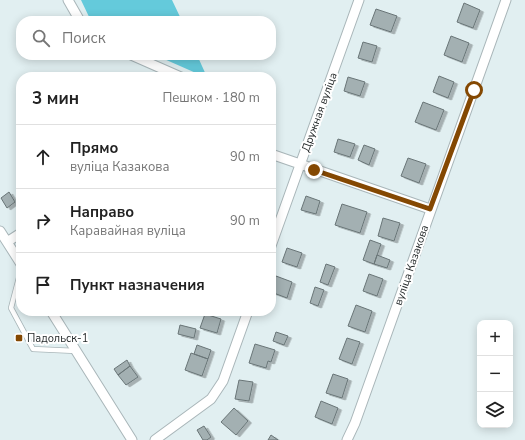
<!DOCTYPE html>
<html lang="ru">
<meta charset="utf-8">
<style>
body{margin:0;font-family:"Nunito Sans",sans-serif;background:#f2f2f2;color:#222}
.controls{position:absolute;right:12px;bottom:12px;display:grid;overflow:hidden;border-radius:8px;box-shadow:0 2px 10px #0003}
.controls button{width:36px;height:36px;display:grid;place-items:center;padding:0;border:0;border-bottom:1px solid #e0e0e0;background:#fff;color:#222;font:20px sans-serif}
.stop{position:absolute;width:12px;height:12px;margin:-9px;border:3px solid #844802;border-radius:50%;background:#fff}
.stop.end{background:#844802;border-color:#fff;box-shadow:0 1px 4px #0008}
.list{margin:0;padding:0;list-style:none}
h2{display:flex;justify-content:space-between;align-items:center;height:52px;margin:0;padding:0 16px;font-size:17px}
h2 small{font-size:13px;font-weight:400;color:#767676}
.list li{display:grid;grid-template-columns:26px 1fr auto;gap:12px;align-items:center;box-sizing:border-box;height:64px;padding:0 16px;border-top:1px solid #e0e0e0}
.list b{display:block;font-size:15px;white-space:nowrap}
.list p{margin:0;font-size:13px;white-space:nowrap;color:#767676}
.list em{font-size:13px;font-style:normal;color:#767676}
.icon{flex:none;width:22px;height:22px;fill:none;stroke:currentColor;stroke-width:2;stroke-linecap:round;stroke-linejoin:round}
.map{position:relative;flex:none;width:525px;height:440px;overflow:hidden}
.search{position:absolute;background:#fff;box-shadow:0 2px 10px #0003;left:16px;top:16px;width:260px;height:44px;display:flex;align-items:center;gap:10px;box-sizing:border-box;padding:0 14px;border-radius:16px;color:#767676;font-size:15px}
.panel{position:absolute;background:#fff;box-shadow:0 2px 10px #0003;left:16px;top:72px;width:260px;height:244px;border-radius:16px}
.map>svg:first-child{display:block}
.forest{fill:#64cadb}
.building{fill:#a3b0b2;stroke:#697577;filter:url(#shadow)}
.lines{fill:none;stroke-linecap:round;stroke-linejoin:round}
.lane-casing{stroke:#a9b6b9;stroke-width:6}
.street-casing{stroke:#a9b6b9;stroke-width:11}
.lane{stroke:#fff;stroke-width:4.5}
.street{stroke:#fff;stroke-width:9}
.route{stroke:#844802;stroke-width:5}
.poi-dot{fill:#844802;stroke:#fff;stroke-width:1.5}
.labels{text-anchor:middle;stroke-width:4;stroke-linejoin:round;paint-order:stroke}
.street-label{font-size:11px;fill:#24292a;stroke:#fff}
.poi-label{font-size:11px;fill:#24292a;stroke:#fff;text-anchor:start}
</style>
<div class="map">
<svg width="525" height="440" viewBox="0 0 525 440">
<defs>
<filter id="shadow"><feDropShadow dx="3.5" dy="2" stdDeviation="0" flood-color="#0004"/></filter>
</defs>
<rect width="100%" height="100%" fill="#e1eff1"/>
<path class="forest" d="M81,0H172L182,21H91Z
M155,55H197L207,77H205Z"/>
<path class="building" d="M464,3L480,10L473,28L457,22Z
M376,9L397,16L391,32L370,25Z
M451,36L469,43L462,62L444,55Z
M363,42L377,46L372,62L358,58Z
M439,76L454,82L448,98L433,92Z
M348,77L365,82L360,96L344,91Z
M423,102L444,110L436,130L415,122Z
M338,139L355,144L350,157L334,152Z
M364,145L375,149L369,165L358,160Z
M408,158L426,164L419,183L401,176Z
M9,192L15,202L7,208L1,198Z
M21,193V201L17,196Z
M306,196L320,201L316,214L301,210Z
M342,204L367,212L360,233L335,225Z
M383,218L400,223L394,241L378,236Z
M370,240L381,244L374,264L363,260Z
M287,248L302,253L297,267L282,262Z
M377,255L390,260L387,268L374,264Z
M326,264L335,267L328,285L320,282Z
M369,274L383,279L377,296L363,291Z
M276,276L292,282L287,298L271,292Z
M315,287L324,290L318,306L310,303Z
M356,305L372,311L365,332L348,326Z
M205,314L221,319L217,333L200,328Z
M180,325L196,329L194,338L178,334Z
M276,332L288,336L284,345L273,341Z
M347,338L360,342L352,364L339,359Z
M255,344L275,350L271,362L268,361L266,368L249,363Z
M197,345L211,350L208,359L194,354Z
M191,353L208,359L202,376L185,370Z
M127,360L130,366L118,375L114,369Z
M130,366L138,377L126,385L118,375Z
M333,374L348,379L342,398L326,393Z
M239,380L253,382L249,401L235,399Z
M321,401L338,408L332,424L315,417Z
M234,408L248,421L236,435L221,422Z
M204,426L211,437L207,440H203L197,430Z
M271,435L278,440H268Z"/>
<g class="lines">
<defs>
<path id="lane" d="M21,270L11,308L33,349L76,351"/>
<path id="street" d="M68,0L80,21
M131,55L181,77
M271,154L430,209
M0,231L21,264
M7,242L21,233
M271,246L359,0
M51,311L132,440
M155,440L211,399L223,381L248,311
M347,440L355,423L506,0"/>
</defs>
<use href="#lane" class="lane-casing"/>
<use href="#street" class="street-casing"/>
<use href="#lane" class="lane"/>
<use href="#street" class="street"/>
</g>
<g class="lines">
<path class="route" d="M314,170L430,209L474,90"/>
</g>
<rect class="poi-dot" x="15" y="334" width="8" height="8" rx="2"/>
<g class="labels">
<g class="street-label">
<text transform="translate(319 112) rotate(-70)" y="4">Дружная вуліца</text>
<text transform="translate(411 265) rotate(-71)" y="4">вуліца Казакова</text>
</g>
<g class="poi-label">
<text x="27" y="342">Падольск-1</text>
</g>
</g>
</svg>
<div class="controls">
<button>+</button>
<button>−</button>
<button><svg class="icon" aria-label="layers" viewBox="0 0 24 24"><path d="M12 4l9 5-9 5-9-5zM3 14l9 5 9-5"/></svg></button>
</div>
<div class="stop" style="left:474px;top:90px"></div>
<div class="stop end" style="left:314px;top:170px"></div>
<div class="search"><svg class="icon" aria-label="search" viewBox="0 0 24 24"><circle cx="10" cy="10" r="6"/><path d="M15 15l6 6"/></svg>Поиск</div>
<section class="panel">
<h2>3 мин<small>Пешком · 180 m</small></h2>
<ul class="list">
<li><svg class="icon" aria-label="ahead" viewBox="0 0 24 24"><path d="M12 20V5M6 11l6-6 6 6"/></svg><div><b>Прямо</b><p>вуліца Казакова</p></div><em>90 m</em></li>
<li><svg class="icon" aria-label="right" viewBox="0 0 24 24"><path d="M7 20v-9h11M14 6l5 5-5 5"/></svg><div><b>Направо</b><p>Каравайная вуліца</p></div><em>90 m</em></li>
<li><svg class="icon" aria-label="arrive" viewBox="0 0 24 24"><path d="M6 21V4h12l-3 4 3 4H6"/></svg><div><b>Пункт назначения</b></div></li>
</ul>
</section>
</div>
